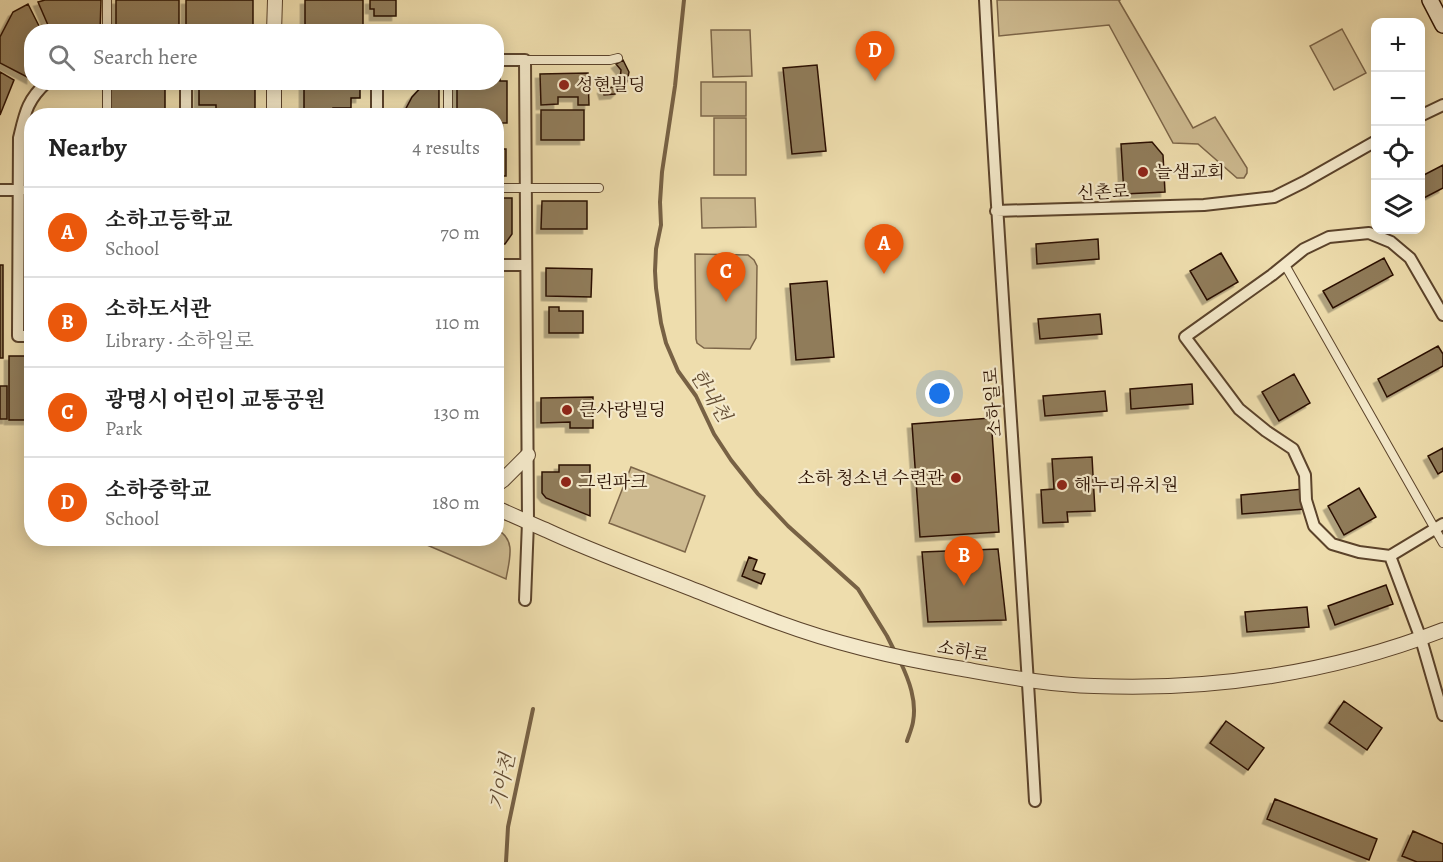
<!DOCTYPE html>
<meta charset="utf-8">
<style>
body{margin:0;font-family:Alegreya,"Noto Serif KR",serif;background:#f6f6f6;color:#222}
.controls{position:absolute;right:18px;top:18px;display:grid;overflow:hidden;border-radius:12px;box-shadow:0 3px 15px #0003}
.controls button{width:54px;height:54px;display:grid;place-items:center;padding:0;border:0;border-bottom:2px solid #e0e0e0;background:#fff;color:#222;font:30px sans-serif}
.you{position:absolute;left:940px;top:394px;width:21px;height:21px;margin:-15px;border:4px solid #fff;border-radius:50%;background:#1a73e8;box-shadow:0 0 0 9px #1a73e833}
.badge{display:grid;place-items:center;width:39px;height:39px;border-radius:50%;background:#ea580c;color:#fff;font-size:20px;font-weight:700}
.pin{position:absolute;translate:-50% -50px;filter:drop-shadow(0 2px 3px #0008)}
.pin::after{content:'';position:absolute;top:32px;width:21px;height:18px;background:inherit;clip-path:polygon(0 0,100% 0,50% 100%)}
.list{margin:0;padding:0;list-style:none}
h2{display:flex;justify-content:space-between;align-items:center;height:78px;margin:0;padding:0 24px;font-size:26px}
h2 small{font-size:20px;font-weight:400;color:#767676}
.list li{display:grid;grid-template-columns:39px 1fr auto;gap:18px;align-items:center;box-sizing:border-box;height:90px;padding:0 24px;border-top:2px solid #e0e0e0}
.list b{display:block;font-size:22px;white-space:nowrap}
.list p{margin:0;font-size:20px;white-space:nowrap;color:#767676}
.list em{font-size:20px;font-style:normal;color:#767676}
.icon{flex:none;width:33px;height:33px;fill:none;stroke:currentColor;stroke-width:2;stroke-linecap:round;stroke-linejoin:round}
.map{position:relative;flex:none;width:1443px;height:862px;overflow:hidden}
.search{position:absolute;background:#fff;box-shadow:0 3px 15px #0003;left:24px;top:24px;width:480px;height:66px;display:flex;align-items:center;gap:15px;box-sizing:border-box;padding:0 21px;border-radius:24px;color:#767676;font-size:22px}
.panel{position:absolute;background:#fff;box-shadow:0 3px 15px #0003;left:24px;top:108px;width:480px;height:438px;border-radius:24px}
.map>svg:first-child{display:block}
.green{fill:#cdba90;stroke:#7c6548;stroke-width:1.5}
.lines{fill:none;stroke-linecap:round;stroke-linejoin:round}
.stream{stroke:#776144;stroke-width:4}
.building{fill:#907b5a;stroke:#2a1000;stroke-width:1.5;filter:url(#shadow)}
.pedestrian-casing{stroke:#5b432b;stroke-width:10}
.minor-casing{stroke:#5b432b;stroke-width:14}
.tertiary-casing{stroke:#5b432b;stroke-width:16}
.secondary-casing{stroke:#2a1000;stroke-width:18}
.pedestrian{stroke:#f4e9ca;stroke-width:8}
.minor{stroke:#f4e9ca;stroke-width:10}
.tertiary{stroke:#f4e9ca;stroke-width:14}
.secondary{stroke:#f4e9ca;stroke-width:15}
.poi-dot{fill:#8f2418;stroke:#f4e9ca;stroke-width:2}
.labels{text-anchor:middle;stroke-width:4.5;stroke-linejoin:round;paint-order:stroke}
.poi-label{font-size:18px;fill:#2a1000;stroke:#f4e9ca;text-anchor:start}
.street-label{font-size:18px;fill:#2a1000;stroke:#f4e9ca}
.water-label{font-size:20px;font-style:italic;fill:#644d33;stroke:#f4e9ca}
</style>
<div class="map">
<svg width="1443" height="862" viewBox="0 0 1443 862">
<defs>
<filter id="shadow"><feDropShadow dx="-4.5" dy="4.5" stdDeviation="0" flood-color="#0004"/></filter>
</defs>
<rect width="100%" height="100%" fill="#eeddad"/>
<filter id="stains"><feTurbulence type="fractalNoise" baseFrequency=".00333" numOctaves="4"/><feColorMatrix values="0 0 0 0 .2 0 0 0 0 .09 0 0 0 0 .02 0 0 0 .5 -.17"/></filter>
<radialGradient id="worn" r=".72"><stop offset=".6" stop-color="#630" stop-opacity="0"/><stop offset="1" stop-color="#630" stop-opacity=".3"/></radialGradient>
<path class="green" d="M997,0H1120L1119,1L1193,128L1215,117L1247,168V173L1244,178H1237L1198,144L1173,143L1109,25L999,36Z
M1342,29L1366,73L1334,90L1310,46Z
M711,30H750L752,76L713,77Z
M701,82H746V116H701Z
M714,118H746V175H714Z
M701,198H755L756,227L702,228Z
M695,254L748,255L754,260L757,266L756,338L750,349L704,348L697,343L696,339Z
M631,467L705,496L685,552L609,523Z
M497,530C517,539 509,561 506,579L413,539L496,538Z"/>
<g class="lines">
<path class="stream" d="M684,0L675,86L662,172L660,202L661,225L656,249L655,271L656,288L661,323L666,343L678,371L696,396L714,434L731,460L758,494L788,526L858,589L887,636L895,652
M900,661C909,680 917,701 913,722C912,728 909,735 907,741
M506,862L508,827L533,709"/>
</g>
<path class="building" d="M45,0H101L100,32H51L38,2Z
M116,0H179V32H116Z
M186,0H253V32H186Z
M305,0H363V31H313L305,24Z
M370,0H396V16H374V9H370Z
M28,4L42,32H32L31,79L0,63V37L13,12Z
M623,60L629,72L627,82L615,94L604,95L602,89L612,87L620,80L621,70L616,64Z
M817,65L826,151L792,154L783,68Z
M0,72L14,80L0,115Z
M496,73H500V81H507V123H496V116H457V82H496Z
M588,73L589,105H578V97H558V104L541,105L540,74Z
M111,82H165V109H122V116H111Z
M199,82H250L255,88V116H216V105H199Z
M307,82H360V98H351V108H333V116H304V85Z
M426,82H439V116H402L412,97Z
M541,110H584V140H541Z
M1152,142L1163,155L1165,192L1124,194L1121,144Z
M496,149H506V176H496Z
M1443,165V188L1420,200V177Z
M496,198H512V234L505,244H496Z
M542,201H587V229H541Z
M1098,239L1099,259L1037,264L1036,244Z
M1221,253L1238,282L1207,300L1190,271Z
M1384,258L1393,275L1333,308L1323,291Z
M0,265H3V358H0Z
M546,268L592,269L591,297L546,296Z
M496,280L502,287L499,438H496Z
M827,281L834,357L796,360L790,284Z
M549,307H559V311H583V333H549Z
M1100,314L1102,334L1040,339L1038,319Z
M1438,346L1443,354V366L1387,397L1378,379Z
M9,356H28V366H32V414H28V420H9Z
M1294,374L1310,403L1279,421L1262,392Z
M1192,384L1193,404L1131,409L1130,389Z
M0,386H7V419H0Z
M1105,391L1107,411L1045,416L1043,396Z
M593,397V428H570V422L541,423V398Z
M991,418L999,532L920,537L912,424Z
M1443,448V471L1438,474L1428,456Z
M1092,457L1095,511L1067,512L1068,522L1043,523L1041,490L1054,489L1052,459Z
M559,465H590V516L546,498L542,493V472H559Z
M1359,488L1376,517L1344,535L1328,506Z
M1303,489L1305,509L1242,514L1241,495Z
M998,549L1006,620L928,622L922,552Z
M749,557L757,560L753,570L765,574L761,584L742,576Z
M1386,585L1393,604L1335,625L1328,606Z
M1307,607L1309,627L1247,632L1245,612Z
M1344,701L1382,728L1367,750L1329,723Z
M1226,721L1264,748L1248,770L1210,743Z
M1275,799L1377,839L1369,860L1267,819Z
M1413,831L1443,844V862H1417L1402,856Z"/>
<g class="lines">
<defs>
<path id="pedestrian" d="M107,32V0
M525,60H610L618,58
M107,116V82
M448,116V82
M496,188H599
M19,190H32
M1285,265L1443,543"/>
<path id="minor" d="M985,0C999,267 1020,534 1035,801
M496,60H525L528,522L525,600
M186,82V116
M377,82V116
M1420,116L1443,105
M0,190H19
M996,211L1204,205L1274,197L1304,182L1376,141
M496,265H526
M1443,315L1410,258L1391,242L1369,233L1329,237L1304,249L1272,275L1185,337L1239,409L1266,431L1293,449L1305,475L1306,500L1314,526L1332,544L1359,552L1390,556L1443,524
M32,336H18L19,138C25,113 27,100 47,82
M1390,556L1421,639L1443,715"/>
<path id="tertiary" d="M274,32L275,0
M274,82V116
M496,485L503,480L528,455
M496,508C513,515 529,523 546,530C595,553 647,571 697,591C725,602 752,613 780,623C837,644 897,658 957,668C1003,676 1048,685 1094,686C1212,691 1332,673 1443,630"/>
<path id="secondary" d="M1430,0L1443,25"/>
</defs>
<use href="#pedestrian" class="pedestrian-casing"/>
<use href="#minor" class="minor-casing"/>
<use href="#tertiary" class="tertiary-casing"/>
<use href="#secondary" class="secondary-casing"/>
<use href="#pedestrian" class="pedestrian"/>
<use href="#minor" class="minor"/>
<use href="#tertiary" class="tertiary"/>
<use href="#secondary" class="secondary"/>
</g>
<g class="poi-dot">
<circle cx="564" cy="85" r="6"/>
<circle cx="1143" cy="172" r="6"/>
<circle cx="567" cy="410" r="6"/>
<circle cx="956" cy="478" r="6"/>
<circle cx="566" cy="482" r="6"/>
<circle cx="1062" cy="485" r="6"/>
</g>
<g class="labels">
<g class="poi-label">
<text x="576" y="91">성현빌딩</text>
<text x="1155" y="178">늘샘교회</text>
<text x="579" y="416">큰사랑빌딩</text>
<text x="944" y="484" text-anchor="end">소하 청소년 수련관</text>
<text x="578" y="488">그린파크</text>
<text x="1074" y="491">해누리유치원</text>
</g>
<g class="street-label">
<text transform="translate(1103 192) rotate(-2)" y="6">신촌로</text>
<text transform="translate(993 402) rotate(-94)" y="6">소하일로</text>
<text transform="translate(963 651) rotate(10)" y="6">소하로</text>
</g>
<g class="water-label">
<text transform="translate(711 395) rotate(58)" y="7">한내천</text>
<text transform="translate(502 782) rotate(-78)" y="7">기아천</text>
</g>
</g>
<rect width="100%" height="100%" filter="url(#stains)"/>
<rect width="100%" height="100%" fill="url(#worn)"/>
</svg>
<div class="controls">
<button>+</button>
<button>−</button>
<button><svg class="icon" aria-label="locate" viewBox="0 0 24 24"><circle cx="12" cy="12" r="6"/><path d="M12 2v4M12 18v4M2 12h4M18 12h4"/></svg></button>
<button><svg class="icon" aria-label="layers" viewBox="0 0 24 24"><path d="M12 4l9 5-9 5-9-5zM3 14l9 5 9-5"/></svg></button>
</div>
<div class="you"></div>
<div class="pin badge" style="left:884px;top:274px">A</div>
<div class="pin badge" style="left:964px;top:586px">B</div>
<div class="pin badge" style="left:726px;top:302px">C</div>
<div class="pin badge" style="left:875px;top:81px">D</div>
<div class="search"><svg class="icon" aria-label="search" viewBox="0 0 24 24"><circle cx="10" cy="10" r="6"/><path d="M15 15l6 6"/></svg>Search here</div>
<section class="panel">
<h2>Nearby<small>4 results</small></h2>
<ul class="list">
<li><span class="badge">A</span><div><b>소하고등학교</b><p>School</p></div><em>70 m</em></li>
<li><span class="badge">B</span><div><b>소하도서관</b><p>Library · 소하일로</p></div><em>110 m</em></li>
<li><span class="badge">C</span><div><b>광명시 어린이 교통공원</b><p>Park</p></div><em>130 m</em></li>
<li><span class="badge">D</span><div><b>소하중학교</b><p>School</p></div><em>180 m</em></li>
</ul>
</section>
</div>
